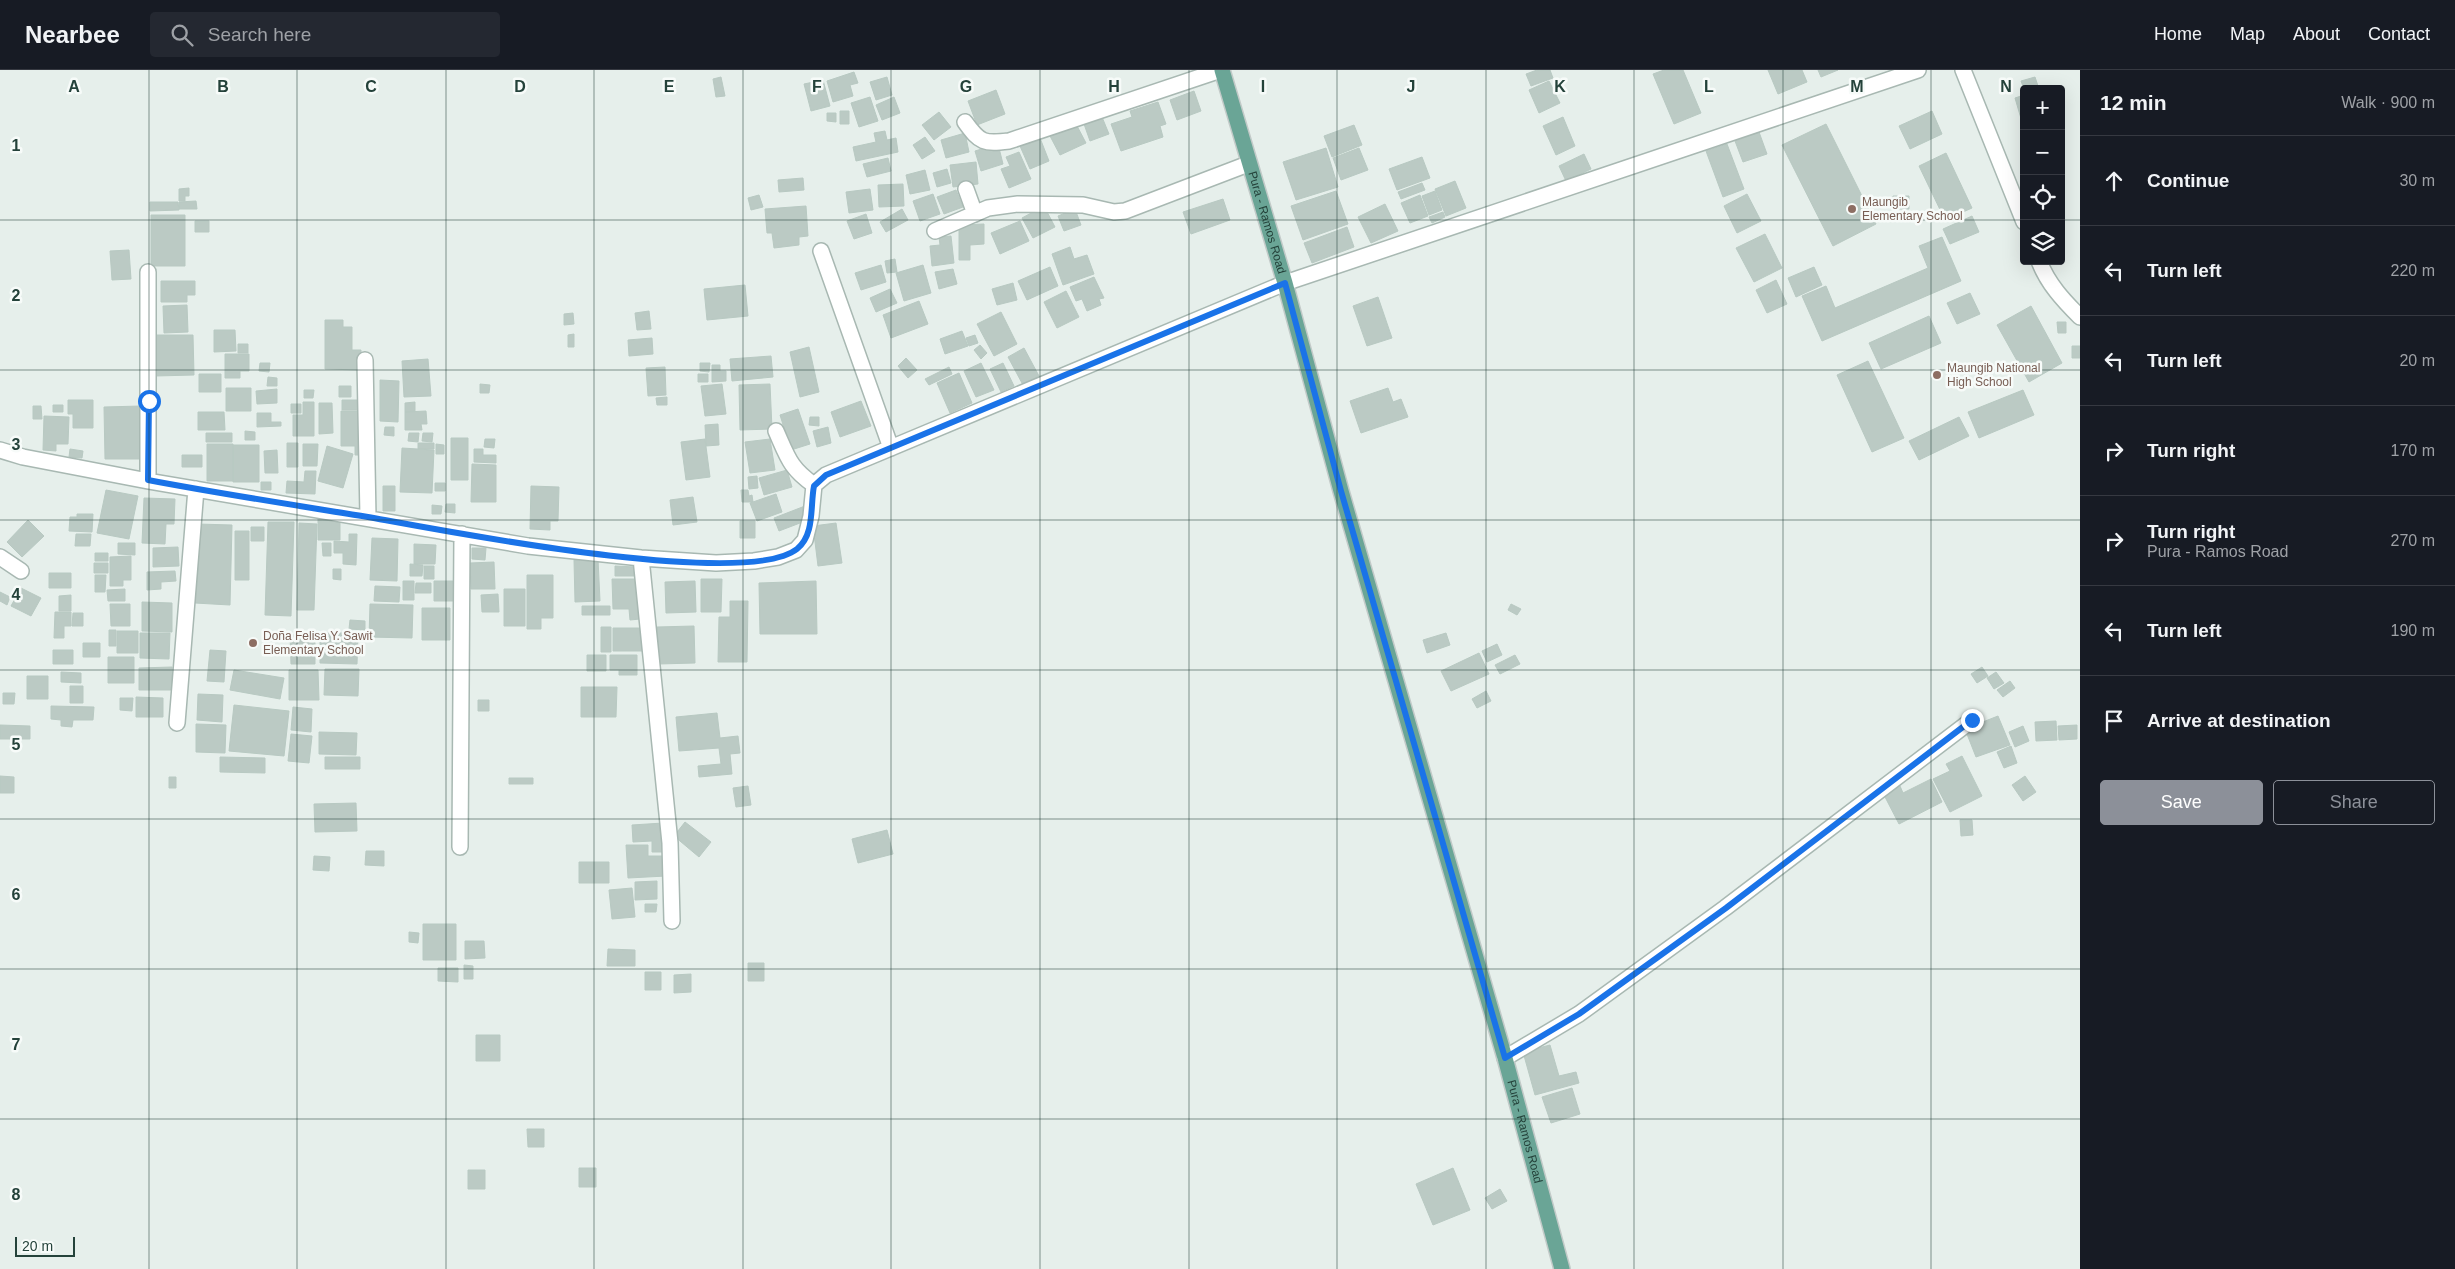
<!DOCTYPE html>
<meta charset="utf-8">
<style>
body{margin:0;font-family:Arial,sans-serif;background:#242831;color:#f1f3f6}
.controls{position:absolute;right:15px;top:15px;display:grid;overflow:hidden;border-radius:5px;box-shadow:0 5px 20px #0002}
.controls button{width:45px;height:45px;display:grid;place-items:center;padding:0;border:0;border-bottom:1px solid #363941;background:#171b24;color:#f1f3f6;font:25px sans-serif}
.scale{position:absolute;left:15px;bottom:12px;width:60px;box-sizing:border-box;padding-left:5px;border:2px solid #24423a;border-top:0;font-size:14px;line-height:18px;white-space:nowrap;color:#24423a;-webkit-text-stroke:4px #f7fbf9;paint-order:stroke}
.stop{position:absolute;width:15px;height:15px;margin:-11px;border:4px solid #1a73e8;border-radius:50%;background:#fff}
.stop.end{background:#1a73e8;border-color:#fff;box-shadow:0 1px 5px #0008}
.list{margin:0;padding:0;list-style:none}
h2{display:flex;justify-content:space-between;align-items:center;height:65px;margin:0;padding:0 20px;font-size:21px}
h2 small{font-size:16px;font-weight:400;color:#9ea1a6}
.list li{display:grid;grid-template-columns:32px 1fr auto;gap:15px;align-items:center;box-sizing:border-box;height:90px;padding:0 20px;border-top:1px solid #363941}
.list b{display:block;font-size:19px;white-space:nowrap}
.list p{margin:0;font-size:16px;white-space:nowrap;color:#9ea1a6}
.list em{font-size:16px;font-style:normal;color:#9ea1a6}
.actions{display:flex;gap:10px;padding:15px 20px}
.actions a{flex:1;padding:11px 0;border:1px solid #8c9099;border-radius:5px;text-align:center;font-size:18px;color:#8c9099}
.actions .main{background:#8c9099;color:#fff}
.icon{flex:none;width:28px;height:28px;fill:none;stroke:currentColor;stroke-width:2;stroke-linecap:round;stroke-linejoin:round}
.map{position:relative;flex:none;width:2080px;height:1199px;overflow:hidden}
header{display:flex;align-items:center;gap:30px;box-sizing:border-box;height:70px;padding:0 25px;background:#171b24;border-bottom:1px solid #363941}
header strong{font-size:24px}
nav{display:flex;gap:28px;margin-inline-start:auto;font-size:18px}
.search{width:350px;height:45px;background:#242831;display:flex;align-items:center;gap:12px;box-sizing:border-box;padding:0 18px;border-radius:5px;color:#9ea1a6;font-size:19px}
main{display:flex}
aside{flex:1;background:#171b24}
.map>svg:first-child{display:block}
.building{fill:#bbcac4;stroke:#b8c9c2}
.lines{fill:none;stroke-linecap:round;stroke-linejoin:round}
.minor-casing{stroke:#a8b8b2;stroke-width:18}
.major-casing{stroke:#c2cac8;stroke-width:18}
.minor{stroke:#fff;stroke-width:15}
.major{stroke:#6aa596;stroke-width:15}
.route{stroke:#1a73e8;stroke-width:6}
.grid{fill:none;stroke:#24423a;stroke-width:1;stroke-opacity:0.55}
.education-dot{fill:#8d6e63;stroke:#f7fbf9;stroke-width:2}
.labels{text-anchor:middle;stroke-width:5;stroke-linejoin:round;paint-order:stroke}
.education-label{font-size:12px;fill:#785e54;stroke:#f7fbf9;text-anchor:start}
.street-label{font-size:12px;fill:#24423a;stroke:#f7fbf9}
.grid-label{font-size:16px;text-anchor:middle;font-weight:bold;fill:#24423a;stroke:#f7fbf9;stroke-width:5;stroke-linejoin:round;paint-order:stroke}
</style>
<header>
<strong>Nearbee</strong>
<div class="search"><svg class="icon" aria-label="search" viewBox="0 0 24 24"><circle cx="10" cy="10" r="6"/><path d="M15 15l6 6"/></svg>Search here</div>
<nav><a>Home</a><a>Map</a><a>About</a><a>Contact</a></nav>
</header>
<main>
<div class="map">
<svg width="2080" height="1199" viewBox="0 0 2080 1199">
<rect width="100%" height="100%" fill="#e6efeb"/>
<path class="building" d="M1537,0H1550L1553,8L1531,16L1526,4Z
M1664,0H1683L1701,43L1674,54L1653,4Z
M1768,0H1802L1807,12L1778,24Z
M1818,0H1838L1821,7Z
M854,2L858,13L850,15L853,26L833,32L827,11Z
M721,7L725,26L716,27L713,9Z
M887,7L892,25L876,30L870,12Z
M2035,7L2039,19H2024L2021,11Z
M823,10L830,36L811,41L804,14Z
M1549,11L1560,33L1539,43L1529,20Z
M996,20L1005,44L977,55L968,31Z
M1194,21L1201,41L1177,50L1170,30Z
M2024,25V52H2022L2015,28Z
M870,27L878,51L859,57L851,33Z
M894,27L900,43L882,50L876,35Z
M1158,32L1166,54L1160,56L1163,67L1121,81L1111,54L1132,47L1130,41Z
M840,41H849V54H840Z
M1932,41L1942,64L1910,79L1899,56Z
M939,42L951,57L934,70L922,55Z
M827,43H836V52L827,51Z
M1102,47L1109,64L1090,71L1084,54Z
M1563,47L1575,76L1556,85L1543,56Z
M1076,54L1086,73L1060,85L1050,66Z
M1826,54L1876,154L1833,176L1782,75Z
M1354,55L1362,75L1332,87L1324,66Z
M885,61L887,70L896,68L898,82L856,91L853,77L876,72L874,63Z
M1759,62L1767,84L1743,92L1735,71Z
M965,63L969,82L946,88L941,70Z
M925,67L935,81L922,89L913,75Z
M1040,68L1049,91L1030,99L1020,76Z
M998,74L1003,94L981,101L975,81Z
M1727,74L1744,119L1723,127L1706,81Z
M1326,78L1338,117L1296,130L1283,92Z
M1359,78L1368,100L1341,110L1333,88Z
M1019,82L1031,109L1009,118L1001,99L1010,96L1006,87Z
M1946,83L1972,138L1945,150L1919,96Z
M1584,84L1591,99L1566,111L1559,96Z
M1422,87L1430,108L1397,120L1389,99Z
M888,88L891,101L867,107L863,94Z
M976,92L978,114L953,117L950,95Z
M947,99L951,113L937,117L933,103Z
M925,100L930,120L910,124L906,105Z
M803,108L804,120L779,122L778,110Z
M1455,111L1466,138L1446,146L1435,119Z
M1422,113L1425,120L1401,129L1398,122Z
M903,114L904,136L879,137L878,115Z
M189,118V126H185V131H179V119Z
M870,119L873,140L849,143L846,122Z
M956,120L963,137L944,144L937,127Z
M1336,121L1348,154L1303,170L1291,136Z
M1435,121L1442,140L1429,145L1422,126Z
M933,124L940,144L920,151L913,131Z
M1747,124L1761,151L1737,163L1724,136Z
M759,125L763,137L751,140L748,128Z
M1420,125L1428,146L1410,153L1401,133Z
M1893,126H1909V139H1893Z
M1223,129L1230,150L1191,164L1183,142Z
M196,131L197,139H179V132Z
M150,132H178L179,140L150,141Z
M1385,134L1398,161L1371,173L1358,147Z
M806,136L808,166L799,167V175L774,178L772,163H767L765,139Z
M1044,136L1055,157L1033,168L1022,148Z
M902,139L908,150L886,162L880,152Z
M1075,139L1081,155L1064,161L1058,146Z
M1443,142L1445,147L1432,153L1429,147Z
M866,144L872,163L854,169L847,151Z
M151,145H185V196H151Z
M1972,146L1979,162L1950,174L1943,159Z
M195,151H209V162H195Z
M1020,151L1029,171L1000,184L991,163Z
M984,154V174L970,175V190H959V155Z
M1347,157L1354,177L1312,193L1304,173Z
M1765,164L1782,198L1754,212L1736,178Z
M951,166L954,193L932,196L930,176L940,175L939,167Z
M1942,167L1961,211L1822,271L1802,226L1826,216L1835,238L1928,198L1919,176Z
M1070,177L1074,189L1087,185L1094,204L1063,215L1052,184Z
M129,180L131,209L112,210L110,181Z
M895,189L897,202L887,203L885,191Z
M881,195L886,212L861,220L855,203Z
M923,195L931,223L904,231L896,203Z
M1050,197L1058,216L1027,230L1018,211Z
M1814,197L1822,215L1796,227L1788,208Z
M953,199L957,214L939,219L935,202Z
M1094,207L1104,228L1099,229L1101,235L1087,241L1082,229L1076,231L1070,217Z
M1776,210L1787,234L1767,243L1756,220Z
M161,211H195V225H187V232H161Z
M1013,213L1017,230L997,235L992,219Z
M745,215L748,246L707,250L704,219Z
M890,219L897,233L876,242L870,228Z
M1066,221L1079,247L1057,258L1044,232Z
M1970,223L1980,244L1957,254L1947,233Z
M1378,227L1392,268L1367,276L1353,236Z
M919,231L928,254L891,268L883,245Z
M187,235L188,262L164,263L163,236Z
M2031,236L2062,293L2029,312L1997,255Z
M649,241L651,259L637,260L635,243Z
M1001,242L1017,274L994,286L977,254Z
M573,243L574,254L564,255V244Z
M1929,246L1941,273L1881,299L1869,273Z
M325,250H343V257H352V280H361L360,300L325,299Z
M2057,252H2066V263H2058Z
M214,260H235L236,281L214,282Z
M962,261L968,276L945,284L940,269Z
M574,264V277H568V265Z
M155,265H193L194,305L155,306Z
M975,265L978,273L969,276L966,268Z
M652,268L653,284L629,286L628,270Z
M238,274H248V283H238Z
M980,275L987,283L981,289L974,280Z
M2072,276H2080V288H2072Z
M809,277L819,322L800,327L790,282Z
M1024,278L1039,306L1023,315L1008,287Z
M225,284H249V301H240V308H225Z
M771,286L773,307L732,311L730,289Z
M906,288L917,300L908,308L898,296Z
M428,289L431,326L404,327L402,291Z
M1868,291L1904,368L1872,382L1837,305Z
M260,293H270L269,302L259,301Z
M700,293H710L709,302L700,301Z
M981,293L994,320L976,327L964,301Z
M1003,293L1014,316L1001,322L990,299Z
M712,295H720V301H726V311L712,312Z
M665,297L666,325L648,326L646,298Z
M949,297L952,304L929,315L925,309Z
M959,303L972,333L950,343L937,313Z
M199,304H221V322H199Z
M698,304H708V312H698Z
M268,307L277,308V316H267Z
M380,310L399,311L398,352L380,351Z
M480,314L490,315L489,323H480Z
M722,314L726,344L705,346L701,316Z
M770,314L772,359L740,360L739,315Z
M339,316H351V327H339Z
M226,318H251V341H226Z
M1388,318L1393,332L1401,329L1408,347L1361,363L1350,331Z
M277,319V333L257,334L256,321Z
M304,320H314L313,328H304Z
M2023,320L2034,345L1979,368L1968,342Z
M667,327V335H657L656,328Z
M68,330H93V358H73V344H68Z
M342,330H365L364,340H342Z
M861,331L871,356L840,367L831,342Z
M303,332H314V366H293V345H303Z
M415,332V341L405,342V333Z
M319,333H332L333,363L319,364Z
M291,334H301V343H291Z
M53,335H63V342H53Z
M33,336H41L42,349H33Z
M141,336V389H105L104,337Z
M798,339L810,374L791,380L780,345Z
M341,341H365V385H355V376H341Z
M426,341L427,354H421L422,360H405V342Z
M198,342H224L225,360H198Z
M257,343H271V352H281V356L257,357Z
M44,346L69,347L68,374H56V381L43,380Z
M810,347H819V356L809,355Z
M1959,347L1969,366L1919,390L1909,371Z
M718,354L719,375L706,376L705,355Z
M385,357H394V366L384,365Z
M828,357L831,373L817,377L813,361Z
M245,361L255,362V370H245Z
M206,363H232V372H206Z
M409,363H419L418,372L408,371Z
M423,363H433L432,372L422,371Z
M451,368H468V410H451Z
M485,369H495L494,378L484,377Z
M705,369L710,407L686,410L681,372Z
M770,369L775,400L750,403L745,372Z
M287,373H298V397H287Z
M418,373H434V379H418Z
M207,374H233V411H207Z
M303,374H318L317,396H303Z
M436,374L444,375V384H436Z
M233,375H259V412H233Z
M327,376L353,384L343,418L318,411Z
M402,378L434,380L432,423L400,422Z
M70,379L83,381L82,388L69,387Z
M474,379H483V385H496V393L474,392Z
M277,380L278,403H265L264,381Z
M182,385H202V397H182Z
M472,394L496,395V432H471Z
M787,400L792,417L764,425L759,408Z
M305,401H316L315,424L286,423L287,411L304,412Z
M757,406L758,418L749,419L748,407Z
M261,412H271V420H261Z
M435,413H445V421H435Z
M383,416H395V441H383Z
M531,416L559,417L558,451H550V460L530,459Z
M106,420L138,426L129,469L97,463Z
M741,420H748L749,426L752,425L753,432H742Z
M776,424L782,442L757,451L750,433Z
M693,427L697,452L673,455L670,430Z
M144,428L175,429L174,454H166L165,474L142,473Z
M446,434H455V443L445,442Z
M432,435L442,436L441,444H432Z
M805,436L800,453L779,461L774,448Z
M77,444H93L92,462L69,461L70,447H77Z
M318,448L340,449V470H318Z
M28,450L44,466L22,487L7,472Z
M740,451H755V468H740Z
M268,452H294L291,546L265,545Z
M299,453L317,454L314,540H297Z
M836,453L842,493L818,496L813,456Z
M197,454L232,455L230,535L195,533Z
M251,457H264V471H251Z
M235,461H249V510H235Z
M76,464H91L90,476H75Z
M349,464H357L356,495L343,494V483H334V471L349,472Z
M372,468L398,469L397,511L370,510Z
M118,473H135V485L118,484Z
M322,473H331V486H323Z
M414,474L436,475L435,494H414Z
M178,477L179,496L153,497V478Z
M472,478H486L485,490L472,489Z
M95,483H108V491H95Z
M131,486V510H123V516H110V487Z
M598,489L600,531L575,532L574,490Z
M494,492L495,519H471L470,493Z
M94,493H108V503H94Z
M410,494L423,495L422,506H410Z
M424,496H434V509H424Z
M615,496L636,497V506H615Z
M333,499H341V510L333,509Z
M175,501L176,511L161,512V519L147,520V502Z
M49,503H71V518H49Z
M95,505H106L105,522H95Z
M527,505H553V548H541V559H527Z
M612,509H640V549L630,550L629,539H613Z
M701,509H722L721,542H701Z
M403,511H414V530H403Z
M434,511H454V531H434Z
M695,511L696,542L666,543L665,512Z
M816,511L817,564H760L759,513Z
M416,513H431V523H415Z
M375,516L400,517L399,532L374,531Z
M21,518L41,528L31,546L11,536Z
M125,519V531H108L107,520Z
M504,519H525V556H504Z
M0,522L10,527L7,535L0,531Z
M498,524L499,542H482L481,525Z
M71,525V541H59V526Z
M730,531H748L747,592H718L719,547H730Z
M142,532L172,533V562L142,561Z
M110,534H130V556H111Z
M370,534L413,535L412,568L369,567Z
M1511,534L1521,539L1517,545L1508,540Z
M582,536H610V545H582Z
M422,538H450V570H422Z
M55,542H71V556H64V568H54Z
M73,543H83V556H72Z
M350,550L365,551V560L349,559Z
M694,556L695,593L658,594L657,557Z
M601,557H611V582H601Z
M613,558H643V581H613Z
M109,560H116V576H109Z
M117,561H138V583H117Z
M140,563H170L169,589L140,588Z
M320,563H358L357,594L320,593Z
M1446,563L1450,575L1427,583L1423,570Z
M315,564V594H291L290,565Z
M83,573H100V587H83Z
M1497,574L1502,585L1487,592L1482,581Z
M53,580H73V594H53Z
M210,580L226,581L224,612L207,611Z
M1479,583L1489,604L1451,621L1441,601Z
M587,585H606V601H587Z
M610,585H637V605H619V600H610Z
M1515,585L1520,594L1500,604L1495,595Z
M108,587H134V613H108Z
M172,597V620H139V598Z
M1982,597L1988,606L1977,613L1971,604Z
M325,599H359L358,626L324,625Z
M234,600L284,608L280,629L230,620Z
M289,600H318L319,630H289Z
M61,602L81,603V613L61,612Z
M1996,602L2004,613L1994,619L1987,608Z
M27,606H48V629H27Z
M2010,611L2015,618L2003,627L1997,620Z
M70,616H83V633H70Z
M581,617H617L616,647H581Z
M1486,621L1491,631L1477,638L1472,629Z
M3,623H15L14,634H3Z
M198,624L223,625L222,652L197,650Z
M136,627L163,628V647H136Z
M120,628H133L132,641L120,640Z
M478,630H489V641H478Z
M234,635L289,641L284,686L229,681Z
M51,636L94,637L93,650H73L72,657L61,656V650L51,649Z
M293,637L312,639L311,662L291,660Z
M717,643L720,668L738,666L740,683L730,684L732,704L699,707L698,696L721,694L719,678L679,681L676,647Z
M1998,646L2010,675L1976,687L1965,659Z
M2056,651L2057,670L2036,671L2035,652Z
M196,654L226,655L225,683L196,682Z
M0,655L30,656V669H0Z
M2077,655V669L2059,670L2058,656Z
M2023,656L2029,671L2015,677L2009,662Z
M319,662L357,663L356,685L319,684Z
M291,664L312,666L309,693L288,691Z
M2011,676L2017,693L2004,698L1997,682Z
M1962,686L1982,726L1950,742L1933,709L1950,701L1946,694Z
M220,687L265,688V703L220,702Z
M325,687H360V699H325Z
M0,706L14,707V723H0Z
M2025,706L2036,722L2023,731L2012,715Z
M169,707H176V718H169Z
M509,708H533V714H509Z
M1931,709L1942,732L1899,754L1884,725L1900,716L1903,723Z
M748,716L751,735L736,737L733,718Z
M356,733L357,761L315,762L314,734Z
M1960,750H1972L1973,765L1961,766Z
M685,752L711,772L699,787L674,766Z
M663,753L665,782H652V771L633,772L632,755Z
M887,760L893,784L858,793L852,769Z
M626,775H648V786H666V806L628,808Z
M366,781H384V796L365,795Z
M314,786L330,787L329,801L313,800Z
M579,792H609V813H579Z
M657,811V829L635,830V812Z
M632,818L635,847L612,849L609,820Z
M645,834H657L656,842H645Z
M423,854H456V890H423Z
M409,862L419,863L418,873L409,872Z
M465,871H484L485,888L465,889Z
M608,879L635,880V896H607Z
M748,893H764V911H748Z
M464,895L473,896V909H464Z
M438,898H458V912L438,911Z
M645,902H661V920H645Z
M691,904V922L674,923V905Z
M476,965H500V991H476Z
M1550,975L1559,1006L1576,1002L1579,1013L1535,1025L1523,982Z
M1572,1018L1580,1044L1551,1053L1542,1027Z
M527,1059H544V1077H528Z
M579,1098H596V1117H579Z
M1453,1098L1470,1140L1433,1155L1416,1114Z
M468,1100H485V1119H468Z
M1500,1119L1507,1131L1492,1139L1485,1128Z"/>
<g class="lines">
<defs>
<path id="minor" d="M1963,0L2024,152
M965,52C980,73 984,74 1009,71L1221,0
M966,119L975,144
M935,161L988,138L1018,134L1083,135L1114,142L1125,141L1248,94
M821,181L891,378
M2039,191C2048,214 2063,230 2080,247
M365,290L368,447
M776,361C788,388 790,398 814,415
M0,380L23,387L148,411L528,476L641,488L716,493L754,491L778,487L796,480L805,470L811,446L814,415L826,405L1285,213L1918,0
M148,411V202
M0,487L21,501
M641,488L670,773L672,851
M177,653L196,419
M460,777L462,464
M1505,988L1579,944L1725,838L1972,650"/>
<g id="major">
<path id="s1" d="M1222,0L1285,213L1341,421L1505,988L1562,1199"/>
</g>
</defs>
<use href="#minor" class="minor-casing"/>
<use href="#major" class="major-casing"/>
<use href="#minor" class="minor"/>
<use href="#major" class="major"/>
</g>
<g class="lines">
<path class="route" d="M149,331L148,410C221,424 294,435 368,447C440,460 745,520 797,479C815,465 810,436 814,416L826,405L1285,213L1341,421L1505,988L1579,944L1726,838L1972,650"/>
</g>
<path class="grid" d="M149,0V1199M297,0V1199M446,0V1199M594,0V1199M743,0V1199M891,0V1199M1040,0V1199M1189,0V1199M1337,0V1199M1486,0V1199M1634,0V1199M1783,0V1199M1931,0V1199M0,150H2024M2061,150H2080M0,300H2080M0,450H2080M0,600H2080M0,749H2080M0,899H2080M0,1049H2080"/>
<g class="education-dot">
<circle cx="1852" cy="139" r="5"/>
<circle cx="1937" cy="305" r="5"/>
<circle cx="253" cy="573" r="5"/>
</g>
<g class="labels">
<g class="education-label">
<text x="1862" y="136">Maungib<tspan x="1862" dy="14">Elementary School</tspan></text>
<text x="1947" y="302">Maungib National<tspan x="1947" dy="14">High School</tspan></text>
<text x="263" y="570">Doña Felisa Y. Sawit<tspan x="263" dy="14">Elementary School</tspan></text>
</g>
<g class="street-label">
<text dy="4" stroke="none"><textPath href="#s1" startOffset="159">Pura - Ramos Road</textPath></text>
<text dy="4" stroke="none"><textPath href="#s1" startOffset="1104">Pura - Ramos Road</textPath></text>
</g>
</g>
<g class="grid-label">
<text x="74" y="22">A</text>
<text x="223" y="22">B</text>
<text x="371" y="22">C</text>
<text x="520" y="22">D</text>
<text x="669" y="22">E</text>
<text x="817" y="22">F</text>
<text x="966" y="22">G</text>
<text x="1114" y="22">H</text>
<text x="1263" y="22">I</text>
<text x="1411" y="22">J</text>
<text x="1560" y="22">K</text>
<text x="1709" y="22">L</text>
<text x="1857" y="22">M</text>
<text x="2006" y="22">N</text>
<text x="16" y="81">1</text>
<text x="16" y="231">2</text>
<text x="16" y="380">3</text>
<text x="16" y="530">4</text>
<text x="16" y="680">5</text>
<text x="16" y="830">6</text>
<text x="16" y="980">7</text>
<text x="16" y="1130">8</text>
</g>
</svg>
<div class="controls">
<button>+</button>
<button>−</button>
<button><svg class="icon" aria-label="locate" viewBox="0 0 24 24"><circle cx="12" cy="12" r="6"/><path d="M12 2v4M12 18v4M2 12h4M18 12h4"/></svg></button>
<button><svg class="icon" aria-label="layers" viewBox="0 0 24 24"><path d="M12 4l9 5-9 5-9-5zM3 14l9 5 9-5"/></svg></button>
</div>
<div class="scale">20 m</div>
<div class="stop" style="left:149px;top:331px"></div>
<div class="stop end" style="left:1972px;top:650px"></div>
</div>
<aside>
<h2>12 min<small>Walk · 900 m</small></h2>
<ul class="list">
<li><svg class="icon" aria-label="ahead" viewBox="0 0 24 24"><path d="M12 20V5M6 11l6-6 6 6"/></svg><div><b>Continue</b></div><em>30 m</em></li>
<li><svg class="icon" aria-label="left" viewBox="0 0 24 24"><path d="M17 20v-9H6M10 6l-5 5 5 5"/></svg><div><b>Turn left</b></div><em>220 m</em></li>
<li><svg class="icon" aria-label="left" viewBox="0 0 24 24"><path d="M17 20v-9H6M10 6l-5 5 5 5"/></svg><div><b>Turn left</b></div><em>20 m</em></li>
<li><svg class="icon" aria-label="right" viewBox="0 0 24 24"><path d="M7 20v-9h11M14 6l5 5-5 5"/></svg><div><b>Turn right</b></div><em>170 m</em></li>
<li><svg class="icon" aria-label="right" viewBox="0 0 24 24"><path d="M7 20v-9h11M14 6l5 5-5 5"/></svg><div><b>Turn right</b><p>Pura - Ramos Road</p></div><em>270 m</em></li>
<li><svg class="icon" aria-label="left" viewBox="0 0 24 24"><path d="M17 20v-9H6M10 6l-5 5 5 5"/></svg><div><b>Turn left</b></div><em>190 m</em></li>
<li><svg class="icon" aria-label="arrive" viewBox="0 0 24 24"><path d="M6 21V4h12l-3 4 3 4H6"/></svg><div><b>Arrive at destination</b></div></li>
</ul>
<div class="actions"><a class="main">Save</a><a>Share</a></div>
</aside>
</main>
